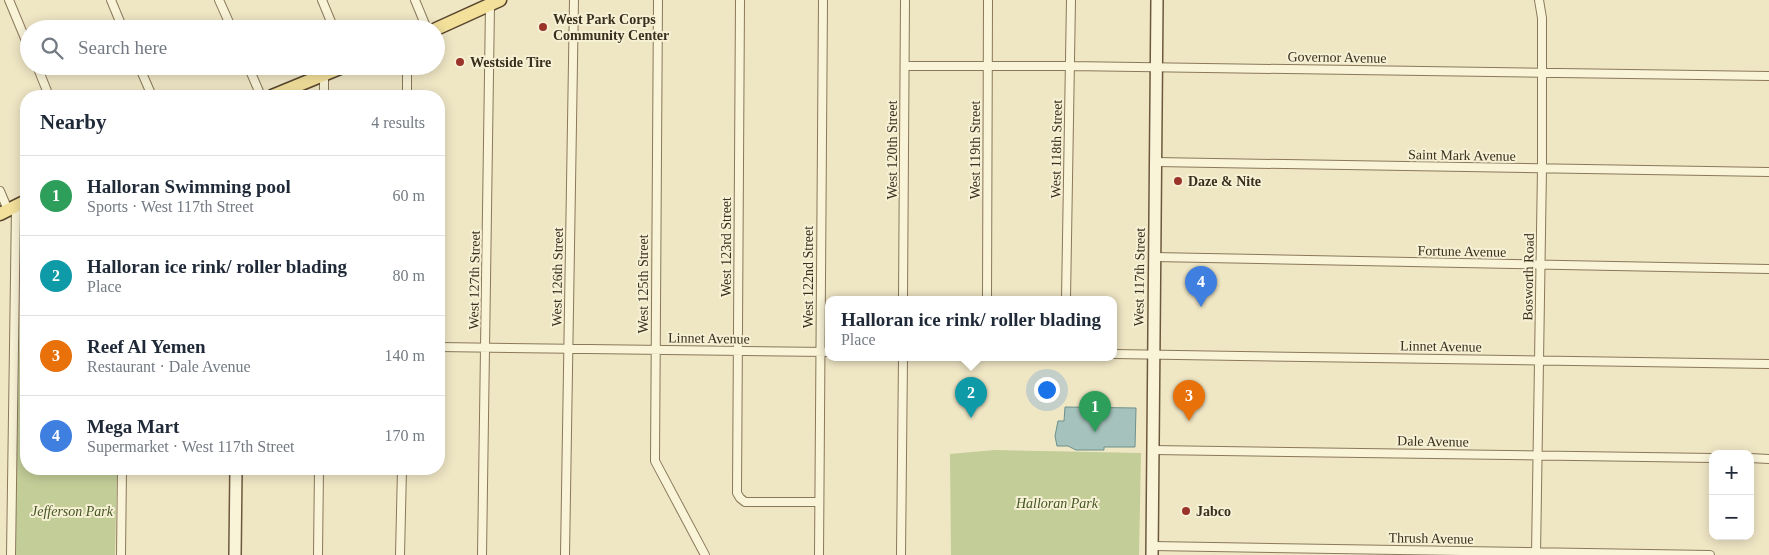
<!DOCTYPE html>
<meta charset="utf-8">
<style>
body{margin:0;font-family:"Times New Roman",serif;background:#f6f6f7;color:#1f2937}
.controls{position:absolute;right:15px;bottom:15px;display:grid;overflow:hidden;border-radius:10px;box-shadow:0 2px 12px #0003}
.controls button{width:45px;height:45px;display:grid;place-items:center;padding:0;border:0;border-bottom:1px solid #e0e1e3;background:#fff;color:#1f2937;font:25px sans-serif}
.you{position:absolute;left:1046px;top:389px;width:18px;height:18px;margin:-12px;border:4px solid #fff;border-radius:50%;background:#1a73e8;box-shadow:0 0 0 8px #1a73e833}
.badge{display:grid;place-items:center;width:32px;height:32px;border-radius:50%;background:#9a3329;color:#fff;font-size:16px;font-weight:700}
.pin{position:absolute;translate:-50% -41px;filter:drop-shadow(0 1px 2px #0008)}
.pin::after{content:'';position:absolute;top:26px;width:18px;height:15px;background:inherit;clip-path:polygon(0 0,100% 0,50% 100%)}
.popup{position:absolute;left:825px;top:296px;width:292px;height:65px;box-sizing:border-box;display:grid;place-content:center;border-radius:10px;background:#fff;filter:drop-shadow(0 1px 4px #0005);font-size:16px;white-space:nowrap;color:#747a83}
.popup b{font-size:19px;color:#1f2937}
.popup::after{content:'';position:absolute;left:50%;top:100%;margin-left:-10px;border:10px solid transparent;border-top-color:#fff}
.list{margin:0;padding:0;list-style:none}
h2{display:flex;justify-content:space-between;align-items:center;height:65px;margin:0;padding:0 20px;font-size:21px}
h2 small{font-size:16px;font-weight:400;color:#747a83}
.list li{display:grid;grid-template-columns:32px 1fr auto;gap:15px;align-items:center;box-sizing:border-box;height:80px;padding:0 20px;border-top:1px solid #e0e1e3}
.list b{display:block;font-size:19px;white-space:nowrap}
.list p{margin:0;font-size:16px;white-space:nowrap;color:#747a83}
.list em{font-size:16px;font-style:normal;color:#747a83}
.icon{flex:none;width:28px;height:28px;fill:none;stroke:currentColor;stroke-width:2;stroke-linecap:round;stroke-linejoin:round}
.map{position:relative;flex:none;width:1769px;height:555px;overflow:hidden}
.search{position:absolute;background:#fff;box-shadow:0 2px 12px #0003;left:20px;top:20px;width:425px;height:55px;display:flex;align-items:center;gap:12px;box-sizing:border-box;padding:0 18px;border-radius:28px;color:#747a83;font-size:19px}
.panel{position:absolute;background:#fff;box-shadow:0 2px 12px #0003;left:20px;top:90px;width:425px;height:385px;border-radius:20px}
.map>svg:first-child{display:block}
.green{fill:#c2cd98}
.water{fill:#a6c2bc;stroke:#6c918b}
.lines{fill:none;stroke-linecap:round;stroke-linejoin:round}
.street-casing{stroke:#8a785a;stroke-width:10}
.secondary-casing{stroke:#6c593d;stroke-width:14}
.primary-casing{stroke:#58462e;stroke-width:15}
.street{stroke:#f9f3d8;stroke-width:8}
.secondary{stroke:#f9f3d8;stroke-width:11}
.primary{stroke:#f2e09b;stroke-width:12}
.poi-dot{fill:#9a3329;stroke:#f6f0d4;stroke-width:2}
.labels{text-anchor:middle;stroke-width:4;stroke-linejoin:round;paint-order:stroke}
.poi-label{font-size:14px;font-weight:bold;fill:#3a2e1e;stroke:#f6f0d4;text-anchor:start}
.street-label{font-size:14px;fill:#3a2e1e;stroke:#f6f0d4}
.park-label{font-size:14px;font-style:italic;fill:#455624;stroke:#f6f0d4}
</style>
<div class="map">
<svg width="1769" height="555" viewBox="0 0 1769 555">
<rect width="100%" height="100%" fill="#efe6c4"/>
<path class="green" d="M26,212V469H117L115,555H15L22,213Z
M995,450L1141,453L1139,555H951L950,454Z"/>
<path class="water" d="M1065,407L1136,408L1135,447H1104V450H1076L1068,446H1057L1055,436L1058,421H1064Z"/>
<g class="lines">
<defs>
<path id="street" d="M9,0L29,48
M111,0L123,29
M219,0L232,29
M322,0L334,29
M415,0L427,29
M658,0L655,461L705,555
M740,0L737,493L740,498L745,502H819
M37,66L49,96
M139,66L152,96
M248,66L261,96
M905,66H1070L1769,76
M324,75V96
M407,96V66
M1156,162L1769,172
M0,191L8,210
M1154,257L1769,269
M903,299L905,0
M987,299L988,0
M1066,299L1071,0
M439,347L828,352
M1114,354L1769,364
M1153,450L1713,458
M1750,458L1769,459
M1152,546L1710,555
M11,555L16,207
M121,555L122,469
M318,555L319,469
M400,555L402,469
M482,555L490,5
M565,555L574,0
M819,555L823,0
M901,555L903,357
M1536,555L1542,168V18L1539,0"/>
<path id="secondary" d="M235,555L236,469
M1152,555L1157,0"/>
<path id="primary" d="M436,29L500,0
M272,96L345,66
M0,214L26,201"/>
</defs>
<use href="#street" class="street-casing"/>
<use href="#secondary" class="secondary-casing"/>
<use href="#primary" class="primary-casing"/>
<use href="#street" class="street"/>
<use href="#secondary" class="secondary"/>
<use href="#primary" class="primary"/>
</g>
<g class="poi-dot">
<circle cx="543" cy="27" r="5"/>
<circle cx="460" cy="62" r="5"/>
<circle cx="1178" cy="181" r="5"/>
<circle cx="1186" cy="511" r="5"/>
</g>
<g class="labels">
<g class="poi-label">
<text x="553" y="24">West Park Corps<tspan x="553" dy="16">Community Center</tspan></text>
<text x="470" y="67">Westside Tire</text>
<text x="1188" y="186">Daze &amp; Nite</text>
<text x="1196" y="516">Jabco</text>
</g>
<g class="street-label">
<text transform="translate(1337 57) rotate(1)" y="5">Governor Avenue</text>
<text transform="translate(1056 149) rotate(-89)" y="5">West 118th Street</text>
<text transform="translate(892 150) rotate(-90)" y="5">West 120th Street</text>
<text transform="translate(975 150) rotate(-90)" y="5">West 119th Street</text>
<text transform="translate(1462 155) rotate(1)" y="5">Saint Mark Avenue</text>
<text transform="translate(726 247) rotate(-90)" y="5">West 123rd Street</text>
<text transform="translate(1462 251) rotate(1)" y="5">Fortune Avenue</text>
<text transform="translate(557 277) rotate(-89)" y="5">West 126th Street</text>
<text transform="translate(808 277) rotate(-90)" y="5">West 122nd Street</text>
<text transform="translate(1139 277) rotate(-89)" y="5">West 117th Street</text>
<text transform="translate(1528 277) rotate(-89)" y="5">Bosworth Road</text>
<text transform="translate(474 280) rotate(-89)" y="5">West 127th Street</text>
<text transform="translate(643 284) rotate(-90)" y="5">West 125th Street</text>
<text transform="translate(709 338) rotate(1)" y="5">Linnet Avenue</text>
<text transform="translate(1441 346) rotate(1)" y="5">Linnet Avenue</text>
<text transform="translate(1433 441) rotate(1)" y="5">Dale Avenue</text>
<text transform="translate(1431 538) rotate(1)" y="5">Thrush Avenue</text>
</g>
<g class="park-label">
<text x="1057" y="508">Halloran Park</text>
<text x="72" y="516">Jefferson Park</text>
</g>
</g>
</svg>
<div class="controls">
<button>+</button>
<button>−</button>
</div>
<div class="you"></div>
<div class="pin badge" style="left:1095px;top:432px;background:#2e9e5b">1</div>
<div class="pin badge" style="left:971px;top:418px;background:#0f9aa8">2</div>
<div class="popup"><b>Halloran ice rink/ roller blading</b>Place</div>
<div class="pin badge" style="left:1189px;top:421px;background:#e8710a">3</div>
<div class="pin badge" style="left:1201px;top:307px;background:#3f7fe0">4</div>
<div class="search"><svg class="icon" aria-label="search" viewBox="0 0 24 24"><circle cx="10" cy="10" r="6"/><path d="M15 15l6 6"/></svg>Search here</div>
<section class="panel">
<h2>Nearby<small>4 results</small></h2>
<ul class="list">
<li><span class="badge" style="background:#2e9e5b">1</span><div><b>Halloran Swimming pool</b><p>Sports · West 117th Street</p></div><em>60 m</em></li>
<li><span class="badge" style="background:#0f9aa8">2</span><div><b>Halloran ice rink/ roller blading</b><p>Place</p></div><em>80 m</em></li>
<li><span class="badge" style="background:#e8710a">3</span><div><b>Reef Al Yemen</b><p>Restaurant · Dale Avenue</p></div><em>140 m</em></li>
<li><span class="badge" style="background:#3f7fe0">4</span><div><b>Mega Mart</b><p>Supermarket · West 117th Street</p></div><em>170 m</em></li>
</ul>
</section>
</div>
